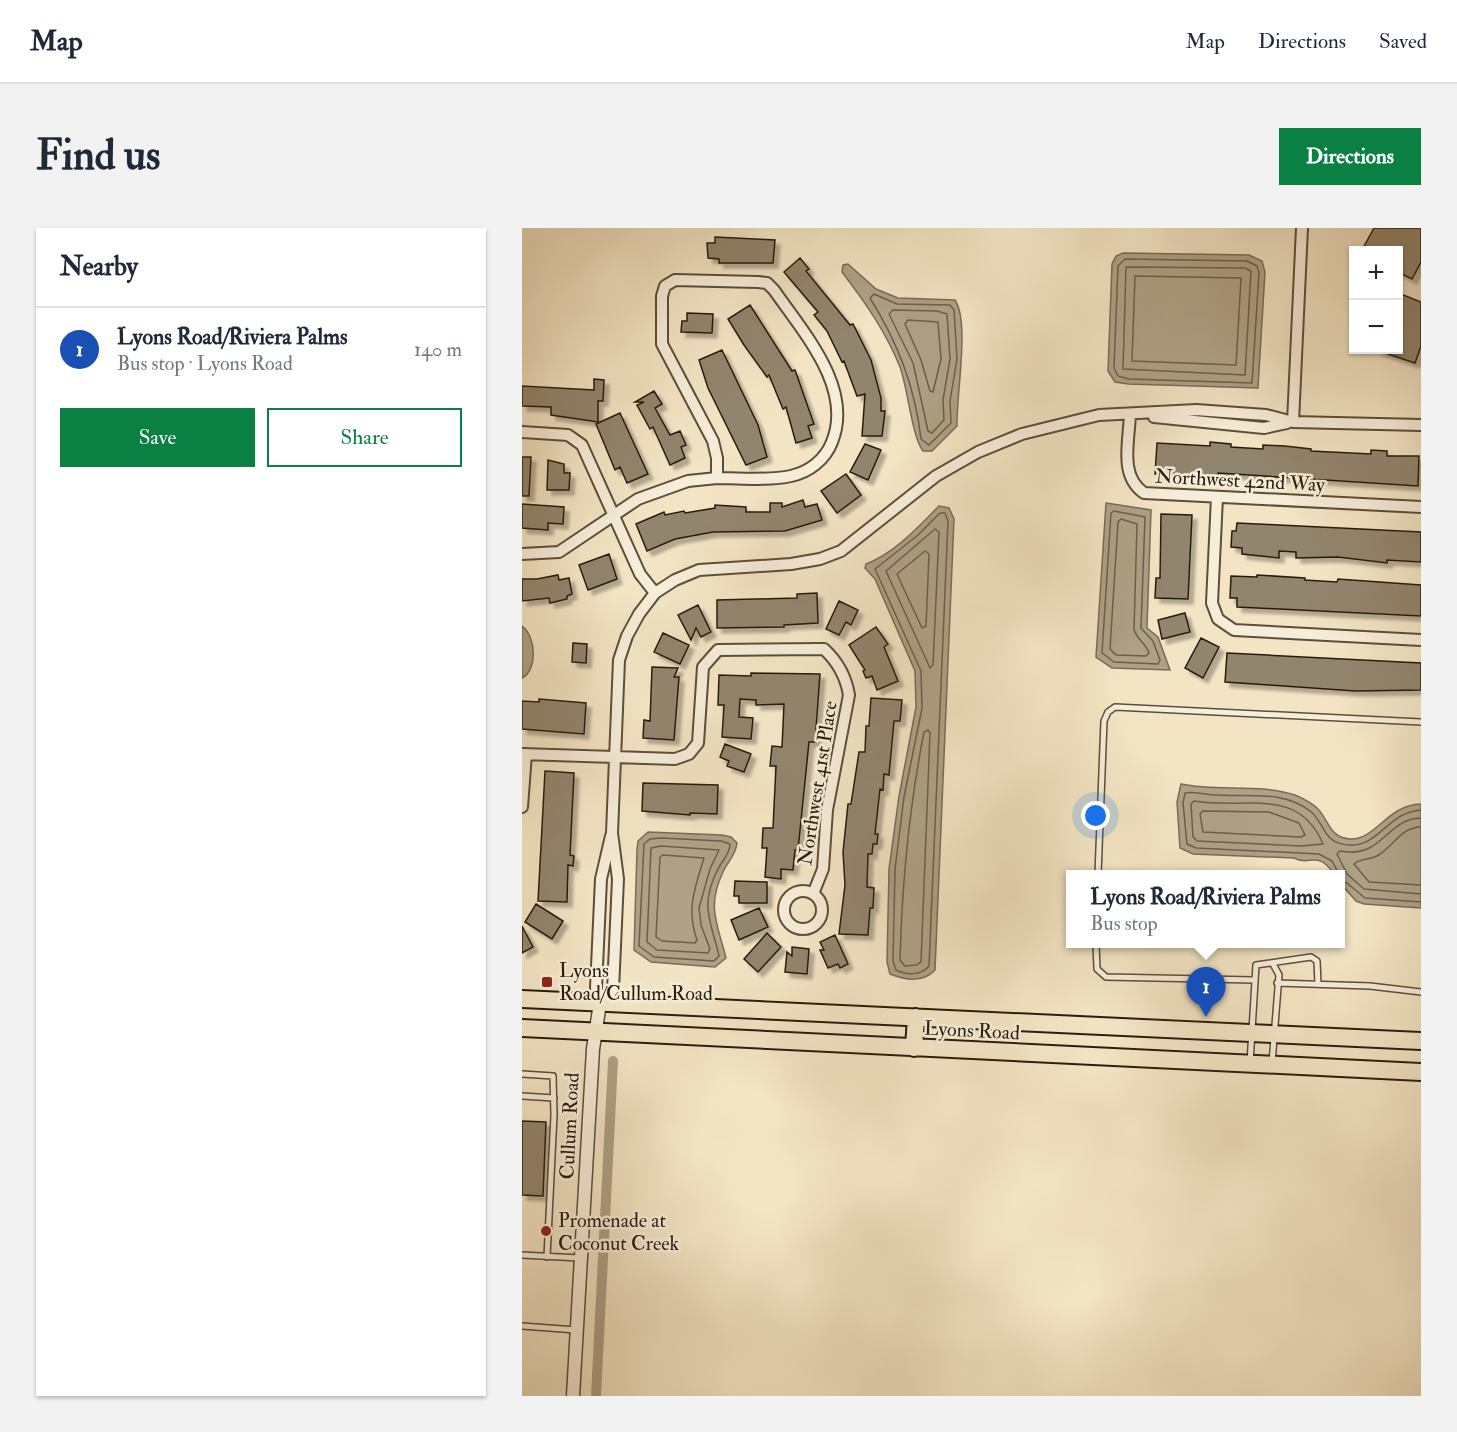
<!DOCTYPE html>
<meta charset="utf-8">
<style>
body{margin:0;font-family:"IM FELL Double Pica",serif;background:#f2f2f3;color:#1f2937}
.controls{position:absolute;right:18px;top:18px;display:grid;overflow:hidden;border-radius:0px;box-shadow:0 2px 4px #0004}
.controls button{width:54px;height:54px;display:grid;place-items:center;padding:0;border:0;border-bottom:2px solid #e0e1e3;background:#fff;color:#1f2937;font:30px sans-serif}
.you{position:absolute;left:574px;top:588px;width:21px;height:21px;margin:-15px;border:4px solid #fff;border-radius:50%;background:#1a73e8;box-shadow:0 0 0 9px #1a73e833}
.badge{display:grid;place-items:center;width:39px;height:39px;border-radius:50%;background:#0b8043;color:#fff;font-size:20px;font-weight:700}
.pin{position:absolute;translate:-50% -50px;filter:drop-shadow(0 2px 3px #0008)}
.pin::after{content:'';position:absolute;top:32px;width:21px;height:18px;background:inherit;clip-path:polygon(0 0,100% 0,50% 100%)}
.popup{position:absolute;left:544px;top:642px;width:279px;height:78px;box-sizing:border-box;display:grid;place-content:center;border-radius:0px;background:#fff;filter:drop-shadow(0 2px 4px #0005);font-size:20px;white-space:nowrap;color:#747a83}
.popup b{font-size:22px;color:#1f2937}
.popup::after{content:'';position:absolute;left:50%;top:100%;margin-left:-12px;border:12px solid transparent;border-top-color:#fff}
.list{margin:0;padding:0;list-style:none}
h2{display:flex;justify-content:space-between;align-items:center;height:78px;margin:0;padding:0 24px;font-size:26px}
h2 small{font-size:20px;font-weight:400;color:#747a83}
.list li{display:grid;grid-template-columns:39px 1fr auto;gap:18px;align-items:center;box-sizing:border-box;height:84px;padding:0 24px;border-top:2px solid #e0e1e3}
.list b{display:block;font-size:22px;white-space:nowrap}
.list p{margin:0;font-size:20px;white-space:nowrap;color:#747a83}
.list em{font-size:20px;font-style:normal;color:#747a83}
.actions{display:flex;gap:12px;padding:18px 24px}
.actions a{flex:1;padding:14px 0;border:2px solid #0b8043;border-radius:0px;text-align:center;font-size:21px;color:#0b8043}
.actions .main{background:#0b8043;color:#fff}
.map{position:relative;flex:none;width:899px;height:1168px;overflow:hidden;border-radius:0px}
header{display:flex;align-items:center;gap:36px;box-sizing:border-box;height:84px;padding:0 30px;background:#fff;border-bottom:2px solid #e0e1e3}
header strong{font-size:28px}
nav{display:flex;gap:33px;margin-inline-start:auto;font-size:21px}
.intro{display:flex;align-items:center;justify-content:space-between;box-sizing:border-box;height:144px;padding:0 36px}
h1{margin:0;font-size:42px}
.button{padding:15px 27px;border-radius:0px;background:#0b8043;color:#fff;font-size:21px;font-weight:700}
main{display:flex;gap:36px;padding:0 36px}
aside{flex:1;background:#fff;border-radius:0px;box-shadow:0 2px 4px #0004}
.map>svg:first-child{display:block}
.water{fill:#aea186;stroke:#786c56;stroke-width:1.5}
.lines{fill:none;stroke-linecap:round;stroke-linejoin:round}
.shore{stroke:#6b5f4a;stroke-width:1.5}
.canal{stroke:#aea186;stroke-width:10}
.building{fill:#92856d;stroke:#281d0f;stroke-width:1.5;filter:url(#shadow)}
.service-casing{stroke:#5b4f3c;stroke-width:8}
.minor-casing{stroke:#5b4f3c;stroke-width:14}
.tertiary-casing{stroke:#5b4f3c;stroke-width:15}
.primary-casing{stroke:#281d0f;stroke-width:20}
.service{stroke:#f7eed9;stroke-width:5}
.minor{stroke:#f7eed9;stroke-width:10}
.tertiary{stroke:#f7eed9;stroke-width:12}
.primary{stroke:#f3e5c4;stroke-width:16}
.poi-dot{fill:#8f2418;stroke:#f7eed9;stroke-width:2}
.labels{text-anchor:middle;stroke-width:5;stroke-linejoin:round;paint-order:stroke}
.street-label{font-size:20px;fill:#281d0f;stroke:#f7eed9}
.poi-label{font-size:20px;fill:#281d0f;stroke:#f7eed9;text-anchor:start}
</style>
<header>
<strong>Map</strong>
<nav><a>Map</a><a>Directions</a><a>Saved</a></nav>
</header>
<div class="intro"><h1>Find us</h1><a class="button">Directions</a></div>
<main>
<aside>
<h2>Nearby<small></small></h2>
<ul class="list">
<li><span class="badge" style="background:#1a4fb4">1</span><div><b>Lyons Road/Riviera Palms</b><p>Bus stop · Lyons Road</p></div><em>140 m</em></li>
</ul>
<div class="actions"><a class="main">Save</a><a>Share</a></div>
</aside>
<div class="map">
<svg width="899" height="1168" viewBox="0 0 899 1168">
<defs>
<filter id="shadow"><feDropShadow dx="5" dy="5" stdDeviation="1.5" flood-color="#0004"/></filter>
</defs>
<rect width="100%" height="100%" fill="#f3e5c4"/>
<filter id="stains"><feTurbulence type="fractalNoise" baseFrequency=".00333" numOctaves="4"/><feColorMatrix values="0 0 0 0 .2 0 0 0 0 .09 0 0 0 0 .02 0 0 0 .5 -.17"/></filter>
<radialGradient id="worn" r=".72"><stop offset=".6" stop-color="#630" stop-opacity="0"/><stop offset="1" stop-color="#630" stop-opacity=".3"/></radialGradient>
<path class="water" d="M601,25L727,27L740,33L743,44L736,160L606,156L593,154L586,143L590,36L594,28Z
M326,36L354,61L376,70L433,72C448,94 434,168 435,198L410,223H401C390,209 386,161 378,139C364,104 343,74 320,44L321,37Z
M584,275L629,282L625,400L636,409L648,442L590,440L574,429Z
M417,278L427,280L432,291L413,742C401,755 383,752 368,746L365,734L367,641L377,568L394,479L393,443L353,351L343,340L344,336C373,325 396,299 417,278Z
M0,398C14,408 16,442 0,450Z
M659,556C696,564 737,555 773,567C780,570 790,575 796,581C807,593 808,610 828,611C854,612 865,577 899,576V680L842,676L834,673L819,656V646H812C795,621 788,639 772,630L671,626L658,620L655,574Z
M126,604L200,607L209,609L215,615C214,627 206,633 201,644C184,679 196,697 204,730L193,739L129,734L112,722L115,622L116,613Z"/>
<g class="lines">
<path class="shore" d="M603,31L725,33L735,38L737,45L730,155L607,151L596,148L592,140L596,38Z
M604,39L723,40L729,43L723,147L601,141Z
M613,48L719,50L714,137L610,133Z
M352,66L375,76L428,77L432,82L435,131L428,173L429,195L407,217L399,211C393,159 376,115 348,70Z
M371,82L415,83L425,86L428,131L421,172L422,192L410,205L406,203L391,135L367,86Z
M386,92L416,94L419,131L411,164L408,163L399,132L383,96Z
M592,283L623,289L619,400L631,413L638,432L636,436L592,434L580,425L589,285Z
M418,285H423L426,293L407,738C399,748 384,747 374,742L371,733L373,641L382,569L400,480L399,443L353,341L396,307Z
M599,291L615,296L612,401C614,411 624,415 627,425L624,428L594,427L588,421L596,294Z
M413,301L417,304L411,437L408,440L364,343Z
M403,323L407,326L404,398L400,400L375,346Z
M406,502L408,505L399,734L394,737L383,738L378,732C380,655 387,580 402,504Z
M672,573C723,582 776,557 801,616L779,618L675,613L671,609L669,576Z
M681,583L747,584L777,595L783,607L779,609L681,604L678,586Z
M899,590C863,591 862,631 818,623L815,626L825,646L842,661L899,666
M899,599C879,599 871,619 855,628C847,632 838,630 832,636L847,654L899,657
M139,610L199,613L208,616C208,626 200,633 196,641C177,678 189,693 197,728L192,733L132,729L117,718L122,616L128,611Z
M139,618L197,622L188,641L177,680L179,697L188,721L186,725L135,722L125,714L129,620Z
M141,627L182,630C173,659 164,682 175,712L173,715L140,713L134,709L138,629Z
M817,646L810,633L797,626L674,620L665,616L661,575L663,565C671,563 685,567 695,567C726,569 761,562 788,583C803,594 800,616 827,617C857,619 866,584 899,582
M819,654L825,655L843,670L899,674"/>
<path class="canal" d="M74,1168L91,833"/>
</g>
<path class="building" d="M852,0H899V34L890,51L876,44V22H840Z
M193,9L253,12L251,35H197V31L186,30L185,15H193Z
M278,30L287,41L284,43L328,97L331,96L349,132L359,170V183H363L360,208H340L343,166L335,168L322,133L320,134L305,103L292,87L296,84L262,44Z
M876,65L899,74V118L893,135L854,122H876Z
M228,77L270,143L273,142L292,196L286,198L290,210L274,215L264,179L261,181L247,147L245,149L222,117L206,91Z
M165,85L191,86L190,105L159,104L160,93H165Z
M200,122L236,197L245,229L224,237L186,160L177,132Z
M72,151L82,152L81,173H76V194L29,187V179L0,178V158L72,162Z
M132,163L140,176L133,180L148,207L158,203L164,217L159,219L163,230L148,237L131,199L128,201L115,177L122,174H113Z
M98,185L126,246L105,255L98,239L93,242L74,196Z
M688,214L709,216V219L741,221V217L763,218L789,221V223L849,226V222L865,223V228H897L896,258L696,245V250L633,246L635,215L688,218Z
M343,216L359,222L346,252L328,244Z
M0,229H9L7,268H0Z
M26,232L42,236V245H48L47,262H25Z
M324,246L339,267L315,285L299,263Z
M281,272L283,279L295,276L300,292L263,303L191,304L153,311L125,323L114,296L142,284L143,287L162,283L163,285L193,280V277L224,279V284H248V275H260V279Z
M0,276L42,279L41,296L26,295V302L0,300Z
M639,286L670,287L666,371L633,370L634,350H638Z
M715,295L899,304V334L865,332V335L816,329L774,330V324L757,323V330L720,326V320L709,319L710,303H714Z
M87,326L95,351L66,362L57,337Z
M36,347L37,352L47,350L50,366L45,368V371L28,375L27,370L0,373V351H15Z
M735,347L783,350V352L815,354L816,351L899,357V388L715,379V370H708L709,348L735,349Z
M295,365L296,395L262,397V399L195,400V372L275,370V366Z
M317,373L336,382L329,397L324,394L317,407L304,401Z
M176,377L189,404L179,409L174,400L169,412L156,387Z
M663,385L668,404L640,411L636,392Z
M354,399L366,416L362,419L376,453L355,462L350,448L344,450L341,443L343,442L327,417Z
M141,405L167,417L158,436L132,424Z
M679,410L697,419L681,450L663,440Z
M51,415L65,416L64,435L50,434Z
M705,425L899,435V462L833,463L703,454Z
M130,439L156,440L152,449H157L152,512L121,510L122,492L128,493Z
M229,445L298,446L293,514H287L276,622H273L271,642L259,641V651L243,649L245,620H240L241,600H251L254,538H248L250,518L260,519L262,476L234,477V472L218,471L217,489L231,490L229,511L200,509L202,477H196L197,447L229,448Z
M349,470L380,472L378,493H372L367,547L362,546L361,562L358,561L353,606H356L355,616H351L350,626H346L345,659L352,660L351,680H348L346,707L317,706L323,657L321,624L326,576H329L337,524H343L344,498H347Z
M17,471L64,475L62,506L0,501V473L17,474Z
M203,516L229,526L222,544L205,538L207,533L198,529Z
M23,543L52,545L48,627L52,628L51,638L46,637L45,674L16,673Z
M121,555L196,557L195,586L168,585V587L120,583Z
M213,653L245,654V675H217V668H212Z
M14,676L41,693L30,711L3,694Z
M237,680L246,699L217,712L209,692Z
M0,698L11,719L0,725Z
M245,705L259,719L236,744L222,731Z
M313,707L326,736L318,740L316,736L306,740L298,722H302L298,714Z
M270,719L287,721L285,746L263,744L265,724L270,728Z
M0,893L24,894L21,968L0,967Z"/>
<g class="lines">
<defs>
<path id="service" d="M576,646L582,493L586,484L593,479L899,494
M574,716L575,741L584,749L732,752
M755,755L848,758L899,764
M728,835L734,737L789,729L795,733L796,756
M750,835L757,747L751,736
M0,846L31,848L32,887L25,1029
M0,868L32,870
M0,1027L57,1030
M0,1098L54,1102"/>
<path id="minor" d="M153,52L236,54L245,55L252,62C281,104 332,160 310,214C303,232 287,244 269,248C245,253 219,250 195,250V230L191,213L140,116V68L143,58Z
M608,186C607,214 597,248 622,265L899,279
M632,189L742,200L765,195
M771,194L780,0
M0,204L46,207L60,217L118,346L133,365
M695,269L690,375L696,391L712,402L899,412
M0,326L37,324L116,271L166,253L195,250
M0,526L153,531L167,526L176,515L181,439L196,422L302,421C315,433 324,449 327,467L305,582L301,641L291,666
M0,579L4,526
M262 682a19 19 0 1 1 38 0a19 19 0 1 1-38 0Z
M78,775L91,762L96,651L90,605L97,432L105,408L117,386L133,365L153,352L177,342L269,336L298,331L319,323L414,248L456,224L500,206L577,187L674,182L744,187L771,194L899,197
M78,775L74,760L79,651L89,608"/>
<path id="tertiary" d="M51,1168L71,821L78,775"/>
<path id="primary" d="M0,771L899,813
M0,800L899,844
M392,820L394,789"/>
</defs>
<use href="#service" class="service-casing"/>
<use href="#minor" class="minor-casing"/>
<use href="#tertiary" class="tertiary-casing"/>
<use href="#primary" class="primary-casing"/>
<use href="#service" class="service"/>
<use href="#minor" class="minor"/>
<use href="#tertiary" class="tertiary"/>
<use href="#primary" class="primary"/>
</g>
<g class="poi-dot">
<rect x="19" y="748" width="12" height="12" rx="3"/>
<circle cx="24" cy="1003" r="6"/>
</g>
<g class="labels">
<g class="street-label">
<text transform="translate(718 252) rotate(3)" y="7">Northwest 42nd Way</text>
<text transform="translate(295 555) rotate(-81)" y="7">Northwest 41st Place</text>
<text transform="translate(450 802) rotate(3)" y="7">Lyons Road</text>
<text transform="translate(47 898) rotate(-87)" y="7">Cullum Road</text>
</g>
<g class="poi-label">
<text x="37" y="749">Lyons<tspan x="37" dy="23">Road/Cullum Road</tspan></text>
<text x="36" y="999">Promenade at<tspan x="36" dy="23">Coconut Creek</tspan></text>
</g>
</g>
<rect width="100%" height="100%" filter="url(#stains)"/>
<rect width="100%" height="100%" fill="url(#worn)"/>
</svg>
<div class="controls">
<button>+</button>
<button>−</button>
</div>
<div class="you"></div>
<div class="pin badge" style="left:684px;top:789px;background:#1a4fb4">1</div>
<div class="popup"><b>Lyons Road/Riviera Palms</b>Bus stop</div>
</div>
</main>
